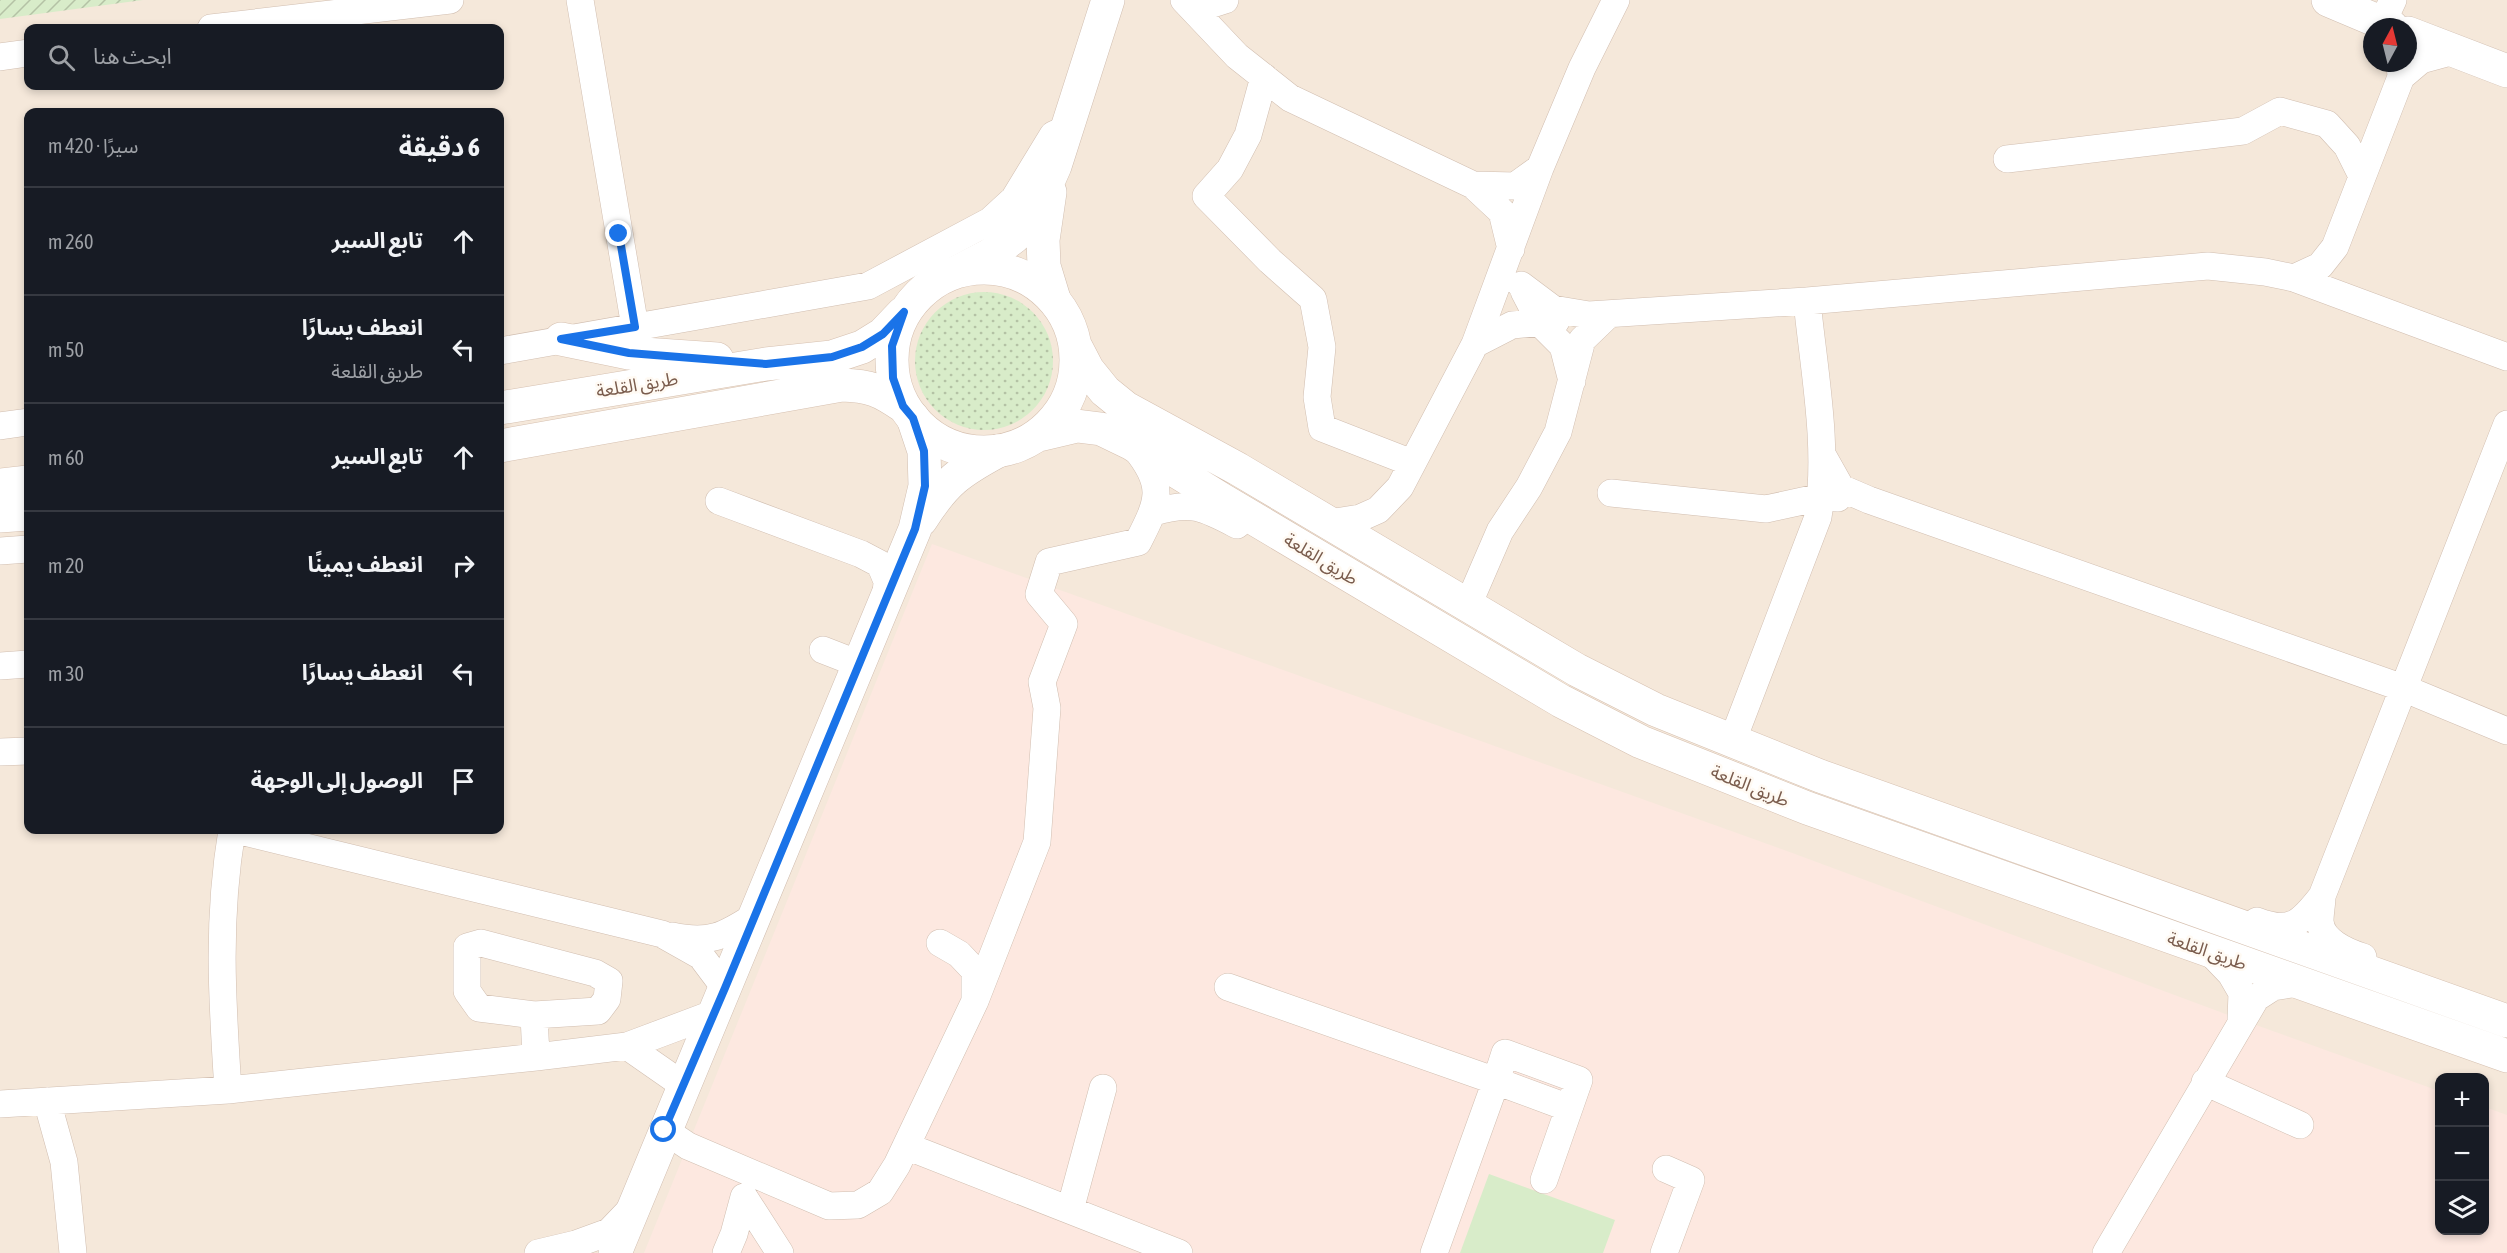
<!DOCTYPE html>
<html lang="ar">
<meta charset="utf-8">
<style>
body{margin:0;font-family:"Asap Condensed","Noto Sans Arabic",sans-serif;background:#20242c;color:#f1f3f6;direction:rtl}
.controls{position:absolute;right:18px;bottom:18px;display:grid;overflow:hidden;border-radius:12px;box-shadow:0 3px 9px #0003}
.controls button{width:54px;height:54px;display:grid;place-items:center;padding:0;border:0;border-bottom:2px solid #363941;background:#171b24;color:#f1f3f6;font:30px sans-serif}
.compass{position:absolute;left:2363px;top:18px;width:54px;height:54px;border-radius:50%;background:#171b24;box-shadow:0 3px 9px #0003;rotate:7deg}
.stop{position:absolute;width:18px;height:18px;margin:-14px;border:4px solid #1a73e8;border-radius:50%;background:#fff}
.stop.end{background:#1a73e8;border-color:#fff;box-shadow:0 2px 6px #0008}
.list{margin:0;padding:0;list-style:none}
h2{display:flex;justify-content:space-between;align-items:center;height:78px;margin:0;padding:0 24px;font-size:26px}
h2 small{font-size:20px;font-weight:400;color:#9ea1a6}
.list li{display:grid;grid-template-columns:39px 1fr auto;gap:18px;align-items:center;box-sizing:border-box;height:108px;padding:0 24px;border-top:2px solid #363941}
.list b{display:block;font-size:22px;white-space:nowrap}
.list p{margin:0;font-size:20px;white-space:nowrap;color:#9ea1a6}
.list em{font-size:20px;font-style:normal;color:#9ea1a6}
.icon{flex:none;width:33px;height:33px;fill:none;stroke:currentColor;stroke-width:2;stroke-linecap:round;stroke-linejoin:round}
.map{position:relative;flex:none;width:2507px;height:1253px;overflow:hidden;direction:ltr}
.search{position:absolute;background:#171b24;box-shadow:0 3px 9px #0003;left:24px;top:24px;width:480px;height:66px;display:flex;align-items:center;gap:15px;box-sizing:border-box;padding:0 21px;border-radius:12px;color:#9ea1a6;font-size:22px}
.panel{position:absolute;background:#171b24;box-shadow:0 3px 9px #0003;left:24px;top:108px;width:480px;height:726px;border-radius:12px;direction:rtl}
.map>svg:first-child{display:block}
.residential{fill:#f5e8da;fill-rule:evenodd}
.commercial{fill:#fde8e0}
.grass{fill:url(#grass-dots)}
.garden{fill:url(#garden-furrows)}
.pitch{fill:#d8ecc9}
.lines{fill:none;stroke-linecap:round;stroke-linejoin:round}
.minor-casing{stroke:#d1beb0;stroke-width:28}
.tertiary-casing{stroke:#d1beb0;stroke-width:34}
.secondary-casing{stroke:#d6c0b0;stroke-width:34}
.minor{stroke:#fff;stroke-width:27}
.tertiary{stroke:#fff;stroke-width:33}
.secondary{stroke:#fff;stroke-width:33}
.route{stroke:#1a73e8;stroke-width:8}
.labels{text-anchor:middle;stroke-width:5;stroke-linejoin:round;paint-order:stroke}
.street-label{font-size:18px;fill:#7a5c4d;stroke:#fffaf3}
</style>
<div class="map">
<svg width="2507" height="1253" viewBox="0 0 2507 1253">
<defs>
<pattern id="grass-dots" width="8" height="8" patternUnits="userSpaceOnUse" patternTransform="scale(1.5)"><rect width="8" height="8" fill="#d8ecc9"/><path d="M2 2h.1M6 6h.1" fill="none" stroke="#b4c2a5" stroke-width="1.8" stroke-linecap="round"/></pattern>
<pattern id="garden-furrows" width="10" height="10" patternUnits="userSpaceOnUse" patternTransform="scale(1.5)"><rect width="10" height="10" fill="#d8ecc9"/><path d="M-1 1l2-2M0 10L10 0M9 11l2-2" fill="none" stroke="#b4c2a5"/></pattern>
</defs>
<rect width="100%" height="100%" fill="#fdf6ec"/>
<path class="residential" d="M0,0H2507V1253H0ZM2372,27H2408V63H2372ZM28,28H500V86H28ZM28,112H500V830H28ZM2440,1078H2484V1230H2440Z"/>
<path class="commercial" d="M932,544L1787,851L2231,1016L2439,1091L2440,1230H2484L2485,1107L2507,1115V1253H644Z"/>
<path class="grass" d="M915 361a69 69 0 1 1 138 0a69 69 0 1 1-138 0Z"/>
<path class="garden" d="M0,0H143L0,19Z"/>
<path class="pitch" d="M1489,1174L1615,1220L1603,1253H1460Z"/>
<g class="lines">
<defs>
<path id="minor" d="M580,0L635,327
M1184,0L1237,56L1290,98L1473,185L1502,212L1511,249
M1194,10L1225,0
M2385,27L2382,23L2393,0
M211,28L450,0
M0,57L28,53
M1264,77L1248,135L1230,169L1206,196L1270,261L1313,299L1322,347L1317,397L1322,428L1412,463
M2401,77L2421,60L2454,51
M2007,159L2243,131L2280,111L2327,124L2347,146L2362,176
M1473,185L1515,186L1540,168
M2294,278L2320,266L2335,247L2401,77L2400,63
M1521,285L1553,309L1589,315L1807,301L2208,266L2265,272L2294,278L2507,357
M1524,291L1541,324L1563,346L1572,381
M1475,344L1512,325L1556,321
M500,351L868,286L990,221L1014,199L1053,135L1068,128
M0,426L28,422
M1823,456L1841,488L1869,500L2403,688L2507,731
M1611,493L1766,509L1821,497L1838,498
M719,501L861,554L880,564L887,581L886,599
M1154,512C1192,501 1203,507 1237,525
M1329,523L1360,518L1378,510L1400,487L1475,344L1540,168L1582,68L1616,0
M0,551L28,549
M1468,605L1500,531L1529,487L1558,432L1582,340L1609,314
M823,650L859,664
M0,666L28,664
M1732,742L1818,517C1829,446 1814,372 1807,301
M0,752L28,751
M236,830L662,934L701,956L725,988
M2322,896C2322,904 2320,913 2320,921C2321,941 2347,952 2363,957
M2257,921C2291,934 2301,923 2322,896L2507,424
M672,936C710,944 724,936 755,916
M940,943L959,954L975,971V1000
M2209,951L2231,974L2242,993L2241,1019
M1228,987L1496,1081L1505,1053L1579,1080L1544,1180
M534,1015L479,1008L467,991V947L481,943L595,973L609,981L607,999L598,1011L534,1015L536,1057
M627,1046L683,1085
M2205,1082L2300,1125
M228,1090C222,999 217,920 232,830
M47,1101L64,1162L73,1253
M0,1104L228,1090L536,1057L627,1046L715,1013
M664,1130L688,1146L829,1206L858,1205L880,1192L897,1165L975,1001L1037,842L1047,708L1042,682L1064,624L1039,594L1049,562L1138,542C1159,501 1166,486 1135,448
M906,1146L1179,1253
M1070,1210L1103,1088
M538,1253L576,1244L609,1232L631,1209
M726,1253L734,1234L744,1197L780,1253
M1434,1253L1496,1081L1569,1108
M1664,1253L1691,1180L1666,1169
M2106,1253L2256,998L2273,987L2298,983"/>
<path id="tertiary" d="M2328,0L2392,27
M2408,33L2507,71
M1050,192L1043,240L1044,266L1054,299
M961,270L990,255L1014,237L1036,209L1055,166L1108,0
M921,520C945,482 959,472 998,451
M615,1253L915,529L925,486L924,451L913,418"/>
<path id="secondary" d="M892 360a92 92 0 1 1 184 0a92 92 0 1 1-184 0Z
M561,339L629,353L717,359
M1075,345L1088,370L1105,391L1126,408L1238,469L1577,670L1656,710L1820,776L2507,1021
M500,408L766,364L832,357L862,347L883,334L903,313
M1039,435L1077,426L1101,429L1132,444L1221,499L1561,701L1641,742L1807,808L2507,1056
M500,446L842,385C870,386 880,390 903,406
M0,485L28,482
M0,516L28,514"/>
</defs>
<use href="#minor" class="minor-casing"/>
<use href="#tertiary" class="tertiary-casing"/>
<use href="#secondary" class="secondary-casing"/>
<use href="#minor" class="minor"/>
<use href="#tertiary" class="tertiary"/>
<use href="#secondary" class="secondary"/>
</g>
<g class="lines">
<path class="route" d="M619,234L635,327L561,339L629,353L766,364L832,357L862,347L883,334L904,312L892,346L893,378L903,406L913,418L924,451L925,486L915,529L725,988L664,1130"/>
</g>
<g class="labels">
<g class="street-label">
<text transform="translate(637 385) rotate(-9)" y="6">طريق القلعة</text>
<text transform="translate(1321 559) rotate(31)" y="6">طريق القلعة</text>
<text transform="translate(1750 786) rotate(22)" y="6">طريق القلعة</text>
<text transform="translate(2207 951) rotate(19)" y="6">طريق القلعة</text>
</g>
</g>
</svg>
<div class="controls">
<button>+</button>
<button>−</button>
<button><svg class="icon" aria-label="layers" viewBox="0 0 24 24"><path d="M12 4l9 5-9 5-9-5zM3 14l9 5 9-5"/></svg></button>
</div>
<svg class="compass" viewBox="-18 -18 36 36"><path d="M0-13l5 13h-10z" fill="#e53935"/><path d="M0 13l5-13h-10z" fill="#9ea1a6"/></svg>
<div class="stop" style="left:664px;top:1130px"></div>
<div class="stop end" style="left:619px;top:234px"></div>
<div class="search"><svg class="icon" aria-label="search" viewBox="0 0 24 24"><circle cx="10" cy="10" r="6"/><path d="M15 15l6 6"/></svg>ابحث هنا</div>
<section class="panel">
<h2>6 دقيقة<small>سيرًا · 420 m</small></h2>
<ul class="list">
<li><svg class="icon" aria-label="ahead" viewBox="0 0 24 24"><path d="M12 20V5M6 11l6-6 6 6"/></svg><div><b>تابع السير</b></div><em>260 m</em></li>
<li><svg class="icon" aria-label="left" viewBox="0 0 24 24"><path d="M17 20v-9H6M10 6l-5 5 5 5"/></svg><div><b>انعطف يسارًا</b><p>طريق القلعة</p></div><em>50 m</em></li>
<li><svg class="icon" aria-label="ahead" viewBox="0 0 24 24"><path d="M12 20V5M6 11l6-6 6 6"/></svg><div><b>تابع السير</b></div><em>60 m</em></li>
<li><svg class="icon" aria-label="right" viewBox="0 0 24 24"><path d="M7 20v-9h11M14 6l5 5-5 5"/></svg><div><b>انعطف يمينًا</b></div><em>20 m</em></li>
<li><svg class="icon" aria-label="left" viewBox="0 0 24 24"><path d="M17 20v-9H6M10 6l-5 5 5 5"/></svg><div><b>انعطف يسارًا</b></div><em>30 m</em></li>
<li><svg class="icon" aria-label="arrive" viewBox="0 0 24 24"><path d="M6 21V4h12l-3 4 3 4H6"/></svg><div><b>الوصول إلى الوجهة</b></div></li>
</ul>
</section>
</div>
